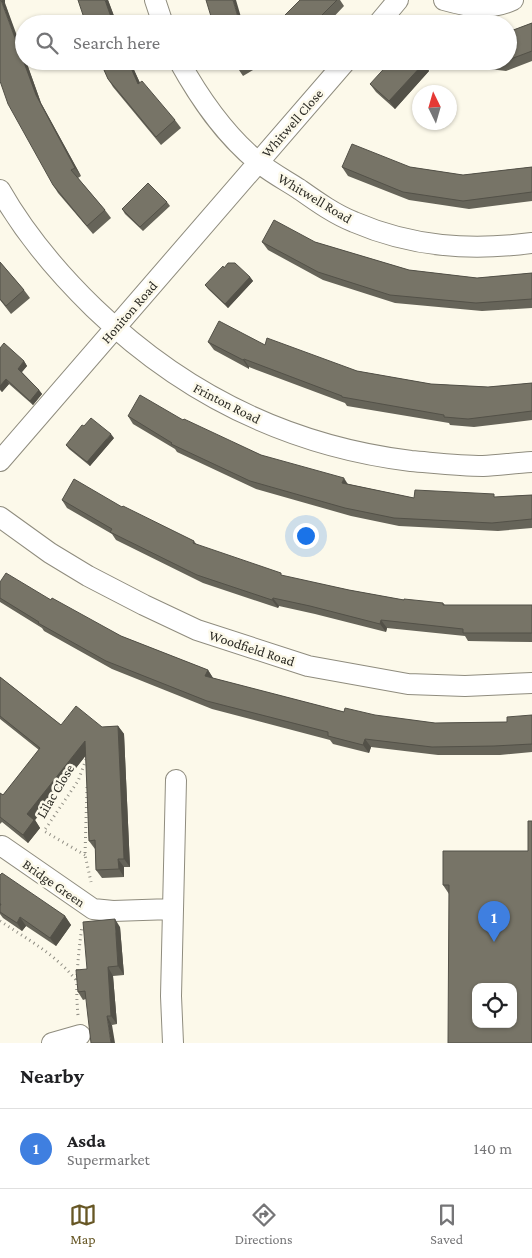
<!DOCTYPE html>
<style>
body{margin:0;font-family:"Crimson Pro",serif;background:#f6f6f6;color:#202124}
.controls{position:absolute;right:15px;bottom:15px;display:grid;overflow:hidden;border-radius:10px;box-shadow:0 1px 4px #0004}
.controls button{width:45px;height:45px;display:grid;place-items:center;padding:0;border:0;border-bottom:1px solid #e0e0e0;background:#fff;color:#202124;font:25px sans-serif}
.compass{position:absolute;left:412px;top:85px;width:45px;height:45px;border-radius:50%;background:#fff;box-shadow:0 1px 4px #0004;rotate:355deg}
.you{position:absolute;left:305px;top:535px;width:18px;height:18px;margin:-12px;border:4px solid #fff;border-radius:50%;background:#1a73e8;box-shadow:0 0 0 8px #1a73e833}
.badge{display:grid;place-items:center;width:32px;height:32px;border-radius:50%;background:#675725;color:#fff;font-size:16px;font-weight:700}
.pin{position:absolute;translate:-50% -41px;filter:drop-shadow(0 1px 2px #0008)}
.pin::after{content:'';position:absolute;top:26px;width:18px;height:15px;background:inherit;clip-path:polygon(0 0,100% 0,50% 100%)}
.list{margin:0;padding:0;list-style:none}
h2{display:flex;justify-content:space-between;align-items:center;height:65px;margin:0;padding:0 20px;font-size:21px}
h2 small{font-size:16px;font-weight:400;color:#757577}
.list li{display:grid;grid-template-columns:32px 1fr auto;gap:15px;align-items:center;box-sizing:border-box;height:80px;padding:0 20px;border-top:1px solid #e0e0e0}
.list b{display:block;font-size:19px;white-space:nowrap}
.list p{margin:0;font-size:16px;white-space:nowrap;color:#757577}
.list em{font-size:16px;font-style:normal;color:#757577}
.icon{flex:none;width:28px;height:28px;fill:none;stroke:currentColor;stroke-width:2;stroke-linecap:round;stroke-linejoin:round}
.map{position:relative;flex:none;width:532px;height:1043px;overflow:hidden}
.search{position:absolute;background:#fff;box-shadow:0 1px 4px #0004;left:15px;right:15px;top:15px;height:55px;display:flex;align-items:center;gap:12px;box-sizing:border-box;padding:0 18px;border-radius:28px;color:#757577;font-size:19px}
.sheet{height:145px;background:#fff}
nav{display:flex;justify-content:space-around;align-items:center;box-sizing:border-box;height:70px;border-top:1px solid #e0e0e0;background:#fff;font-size:14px;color:#757577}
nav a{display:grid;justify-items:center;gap:2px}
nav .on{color:#675725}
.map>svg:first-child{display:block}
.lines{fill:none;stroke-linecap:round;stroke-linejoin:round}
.street-casing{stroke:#8f8c7e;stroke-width:22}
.path{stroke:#918f85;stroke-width:3;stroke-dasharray:1 4;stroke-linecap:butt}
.street{stroke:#fff;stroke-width:20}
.wall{fill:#666459}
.shaded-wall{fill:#535148}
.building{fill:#777467;stroke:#535148;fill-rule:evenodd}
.labels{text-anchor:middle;stroke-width:5;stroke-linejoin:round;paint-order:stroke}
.street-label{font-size:14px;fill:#2b2a24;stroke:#fcf9ea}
</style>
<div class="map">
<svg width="532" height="1043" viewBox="0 0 532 1043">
<rect width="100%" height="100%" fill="#fcf9ea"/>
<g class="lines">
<defs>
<path id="street" d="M155,0L163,24
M444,0C469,7 489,11 513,0
M378,24L398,0
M179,61C200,99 224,134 258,162C270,172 285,180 299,189C316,201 334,214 354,222C412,247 470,251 532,243
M0,190C25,234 57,272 94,308C183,394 289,446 411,461C435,463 459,466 483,466C499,465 516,463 532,462
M0,461L346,61
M0,517L50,553L88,576L144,605L197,630L308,666L408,684L465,686L532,683
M0,847L2,846L93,909L113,911L172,909
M52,1043L80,1035
M173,1043L171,996L176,780"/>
</defs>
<use href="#street" class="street-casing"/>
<path class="path" d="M87,787L85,855L91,882
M85,855L44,831L78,781L87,757
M0,921C27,939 55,954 76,980
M78,1015C75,984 78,956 82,926"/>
<use href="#street" class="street"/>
</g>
<path class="wall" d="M108,0L117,24H86Z
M300,0H340L344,6L327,24H290L284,16Z
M5,3L24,61H26L41,103L81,176L78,178L105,210L111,218L93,234L58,193L53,185Z
M532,23V61L506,71L441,63L440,61H508V32Z
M100,61H130L140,83L175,120L181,128L161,145L113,87L108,79Z
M233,61H264L265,63L243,76Z
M424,63L429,71L395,109L376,92L370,84Z
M342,167H410L463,175L532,167V201L469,209L409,200L348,176Z
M167,202L170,206L143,231L125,214L122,209Z
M262,242H315L409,270L477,278L532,273V308L482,311L395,303L323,280L268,250Z
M0,262L24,290L30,298L11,314L0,300Z
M224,268L250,277L253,281L228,308L208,289L205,285Z
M208,342L265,345L357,371L431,384L488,387L532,383V420L474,427L450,425L449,423L347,406L345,403L249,367V369L214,350Z
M0,348L24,361L27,366L22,372L39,390L42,394L33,405L9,384L2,392L0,390Z
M128,416L183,420L261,455L348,484L414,498L496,497L532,495V528L498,531L399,526L351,516L256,489L177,452L175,449L133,424Z
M114,438L90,466L69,449L66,445Z
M62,500L122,507L194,541L197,545L283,576L349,590L404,600L443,603L445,605H532V642L468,641L465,636L387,628L386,632L315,614L279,606L278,608L203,583L116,540L112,534L67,508Z
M0,582L51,600L121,636L208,670L213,678L344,712L435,723L507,722L532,715V752L500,755H438L371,747L369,753L333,744L330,740L212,709L112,669L44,631L42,628L0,602Z
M0,677L61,725L102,727L118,726L124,734L130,867H124V877L102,878L96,870L95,849L89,841L86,755L35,820L40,828L28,843L2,822L0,824V793L3,795L39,750L0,719Z
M528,851L532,1043L449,894L443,885Z
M0,875L65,916L71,925L56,946L26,926L22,931L3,918L0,914Z
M120,927L124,975L113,976L117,1024L112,1025L86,999L83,1000L78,992L87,969Z"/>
<path class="shaded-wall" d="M1,0H5V3L24,55V61H26L41,103L81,176L75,168L36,95Z
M105,0H108L117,24L111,17Z
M233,0H236L243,24H240Z
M128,61H130L144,92L138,84Z
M424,63L429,71L395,109L389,101Z
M250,277L253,281L228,308L225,304Z
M244,359L249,367V369L243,360Z
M24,361L27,366L21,373L18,369Z
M6,379L9,384L2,392L0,389V386Z
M39,390L42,394L33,405L30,401Z
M111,434L114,438L90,466L87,462Z
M344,478L349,486L342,483Z
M273,598L279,606L278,608L272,600Z
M381,620L387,628L386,632L380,624Z
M208,670L213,678L205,676Z
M118,726L124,734L130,867L124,859Z
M365,739L371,747L369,753L363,745Z
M85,741L91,749L35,820L40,828L28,843L23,835L27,814Z
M118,859L124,867V877L119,869Z
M65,916L71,925L56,946L50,938Z
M20,917L26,926L22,931L17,923Z
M115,919L120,927L124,975L118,966Z
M108,967L113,976L117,1024L111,1016Z
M107,1016L112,1025L115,1043H111Z"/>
<path class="building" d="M0,0H1L36,95L75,168L71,170L105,210L87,226L53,185L8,104L0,81Z
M78,0H105L111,17H109L111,24H86Z
M206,0H233L240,24H211L213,23Z
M300,0H337L313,24H292L284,16Z
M532,23V51L508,60V32Z
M100,61H128L138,84L142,81L175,120L156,137L108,79Z
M233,61H248L237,68Z
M391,61H421L424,63L389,101L370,84Z
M486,61H505L501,63Z
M352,144L410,167L463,175L532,167V192L463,201L403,192L342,167Z
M148,183L167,202L140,227L122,209Z
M274,220L315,242L409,270L477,278L532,273V299L476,303L390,295L318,272L262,242Z
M0,262L24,290L6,306L0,299Z
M228,263H235L250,277L225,304L205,285L223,266L224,268Z
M219,321L265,345L267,338L357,371L431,384L488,387L532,383V411L468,419L444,417V415L342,397V396L244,359L243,360L208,342Z
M4,343L24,361L18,369L39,390L30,401L6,379L0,386V348Z
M140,395L183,420L184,419L261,455L344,478L342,483L414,498L415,490L494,494V497L532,495V519L492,523L394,518L345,508L250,481L171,444L172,443L128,416Z
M91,418L111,434L87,462L66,445L82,425L84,426Z
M74,479L122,507L123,506L194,541L193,543L281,573V575L349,590L404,600V599L443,603V605H532V633H463V629L381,620L380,624L310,606L273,598L272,600L197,575L110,532L112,529L62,500Z
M6,573L51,600L52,598L121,636L208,670L205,676L344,712L345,708L375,715L435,723L507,722V717L532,715V744L494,746L432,747L365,739L363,745L328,736V732L207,701L106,661L38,623L39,622L0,598V582Z
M0,677L61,725L76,706L102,727L118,726L124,859H118L119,869L96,870L95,840L89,841L85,741L27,814L34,820L23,835L0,817V793L3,795L40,748L0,716Z
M528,821H532V1043H448L449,885H443V851H528ZM476,987H513V1024H476Z
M2,873L65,916L50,938L20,917L17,923L0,912V906L1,904H0V875Z
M115,919L118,966L108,967L111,1016H107L111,1043H91L85,991L78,992L76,970L87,969L83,922Z"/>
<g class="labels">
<g class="street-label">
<text transform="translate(292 123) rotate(-49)" y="5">Whitwell Close</text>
<text transform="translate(315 198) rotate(31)" y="5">Whitwell Road</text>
<text transform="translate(129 312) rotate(-49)" y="5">Honiton Road</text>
<text transform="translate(227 403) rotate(27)" y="5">Frinton Road</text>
<text transform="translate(252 648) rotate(18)" y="5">Woodfield Road</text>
<text transform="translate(55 791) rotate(-59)" y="5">Lilac Close</text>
<text transform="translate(54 883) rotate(35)" y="5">Bridge Green</text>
</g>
</g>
</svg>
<div class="controls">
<button><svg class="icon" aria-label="locate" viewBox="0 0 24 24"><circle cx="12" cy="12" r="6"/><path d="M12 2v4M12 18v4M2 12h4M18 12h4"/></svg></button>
</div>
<svg class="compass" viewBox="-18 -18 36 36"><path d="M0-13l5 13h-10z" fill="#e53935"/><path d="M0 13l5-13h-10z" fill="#757577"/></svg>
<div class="you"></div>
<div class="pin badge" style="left:494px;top:942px;background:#3f7fe0">1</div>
<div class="search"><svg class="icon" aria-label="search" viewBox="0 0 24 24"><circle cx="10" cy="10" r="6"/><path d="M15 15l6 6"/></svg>Search here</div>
</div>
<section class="sheet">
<h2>Nearby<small></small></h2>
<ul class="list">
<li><span class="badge" style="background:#3f7fe0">1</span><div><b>Asda</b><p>Supermarket</p></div><em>140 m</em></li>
</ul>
</section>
<nav>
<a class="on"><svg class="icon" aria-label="map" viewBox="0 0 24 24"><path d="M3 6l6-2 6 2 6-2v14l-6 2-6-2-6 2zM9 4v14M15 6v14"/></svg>Map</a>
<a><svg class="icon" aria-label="directions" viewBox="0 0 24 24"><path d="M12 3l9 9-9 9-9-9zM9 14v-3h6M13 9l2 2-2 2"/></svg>Directions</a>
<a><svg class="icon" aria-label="saved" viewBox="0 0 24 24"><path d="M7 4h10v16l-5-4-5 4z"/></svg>Saved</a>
</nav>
